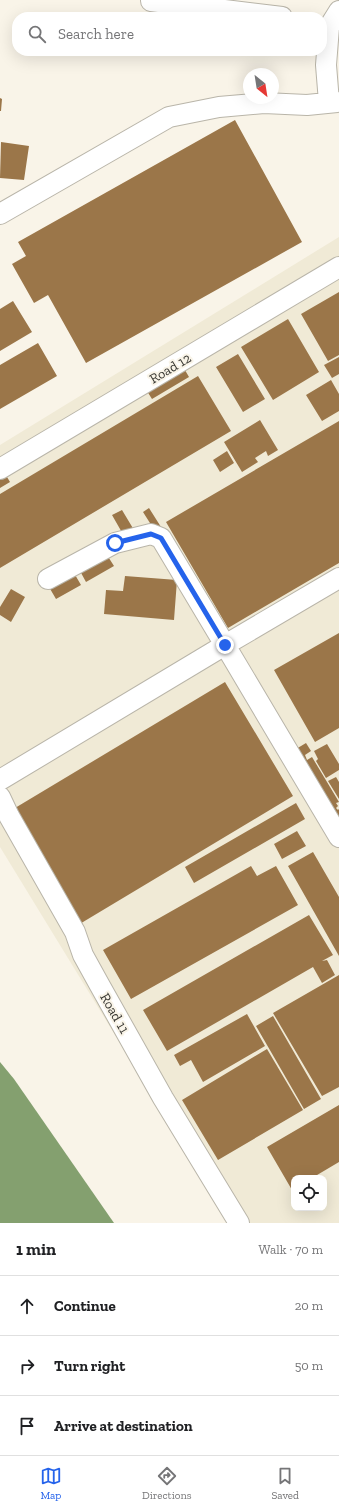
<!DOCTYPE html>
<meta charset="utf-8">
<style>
body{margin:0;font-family:"Zilla Slab",serif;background:#f6f6f6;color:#202124}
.controls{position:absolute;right:12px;bottom:12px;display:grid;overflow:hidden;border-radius:8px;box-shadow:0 4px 16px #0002}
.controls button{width:36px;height:36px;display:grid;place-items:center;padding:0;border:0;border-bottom:1px solid #e0e0e0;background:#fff;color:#202124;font:20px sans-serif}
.compass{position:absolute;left:243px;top:68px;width:36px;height:36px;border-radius:50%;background:#fff;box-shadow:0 4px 16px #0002;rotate:150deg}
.stop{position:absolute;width:12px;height:12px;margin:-9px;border:3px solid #2563eb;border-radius:50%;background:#fff}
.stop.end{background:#2563eb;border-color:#fff;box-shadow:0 1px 4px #0008}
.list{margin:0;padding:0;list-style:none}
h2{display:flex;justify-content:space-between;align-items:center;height:52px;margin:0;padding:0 16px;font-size:17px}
h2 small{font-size:13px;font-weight:400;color:#757577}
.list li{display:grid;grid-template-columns:26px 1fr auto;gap:12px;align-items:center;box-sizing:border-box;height:60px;padding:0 16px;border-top:1px solid #e0e0e0}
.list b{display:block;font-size:15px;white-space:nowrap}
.list em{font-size:13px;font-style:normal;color:#757577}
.icon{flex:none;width:22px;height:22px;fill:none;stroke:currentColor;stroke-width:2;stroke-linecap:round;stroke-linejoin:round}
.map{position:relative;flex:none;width:339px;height:1223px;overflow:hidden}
.search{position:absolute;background:#fff;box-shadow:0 4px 16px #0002;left:12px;right:12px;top:12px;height:44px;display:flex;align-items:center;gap:10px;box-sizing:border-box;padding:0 14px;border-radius:16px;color:#757577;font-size:15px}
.sheet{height:232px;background:#fff}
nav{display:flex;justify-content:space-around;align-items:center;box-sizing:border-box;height:56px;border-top:1px solid #e0e0e0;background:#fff;font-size:11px;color:#757577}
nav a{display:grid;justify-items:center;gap:2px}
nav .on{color:#2563eb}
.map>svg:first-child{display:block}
.built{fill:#f0ead6;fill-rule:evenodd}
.water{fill:#84a06f}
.building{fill:#9b7649}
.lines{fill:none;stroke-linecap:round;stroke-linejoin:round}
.street-casing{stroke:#b9b5a9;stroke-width:22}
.street{stroke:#fff;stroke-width:20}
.route{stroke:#2563eb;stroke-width:5}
.labels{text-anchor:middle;stroke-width:4;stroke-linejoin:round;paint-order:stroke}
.street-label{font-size:14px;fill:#373631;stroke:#f9f4e8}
</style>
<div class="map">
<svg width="339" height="1223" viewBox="0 0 339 1223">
<rect width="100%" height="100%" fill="#f9f4e8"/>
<path class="built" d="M339,237V1223H230L0,847V445ZM294,1178H324V1208H294Z"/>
<path class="water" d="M0,1062L14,1079L114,1223H0Z"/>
<path class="building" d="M0,98L2,99L1,111H0Z
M235,120L302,242L86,363L48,295L34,303L12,264L26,256L18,242Z
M1,142L29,146L24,180L0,178Z
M339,292V355L328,361L301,314Z
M13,301L32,332L0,351V309Z
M288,319L319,372L273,400L241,347Z
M38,343L57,376L0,409V365Z
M238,354L265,399L243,412L216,367Z
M339,357V374L332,378L324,365Z
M182,365L189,377L152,399L145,388Z
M198,376L231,431L0,568V494Z
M331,380L339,394V411L322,421L306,395Z
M260,420L278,450L268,456L266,451L255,458L258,462L242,472L224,442Z
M339,421V563L228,628L166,522Z
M227,451L234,463L220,472L213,460Z
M4,472L10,482L0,488V475Z
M149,508L161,527L155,531L143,512Z
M122,510L134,530L124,536L112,515Z
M107,555L114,566L86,582L80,571Z
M74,573L81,585L56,599L49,587Z
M125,576L177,580L174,620L104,614L106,590L123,591Z
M11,589L25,597L11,622L0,615V607Z
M339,633V728L315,742L274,670Z
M225,682L293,796L78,925L10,811Z
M306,743L311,751L305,755L307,760L312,757L339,802L336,803L338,806L336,808L338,810L339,809V822L296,749Z
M327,744L339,764V770L326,778L316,761L318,759L314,751Z
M336,777L339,782V799L328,781Z
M296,803L305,819L194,883L185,867Z
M297,831L306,846L282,859L274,844Z
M313,852L339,897V956L288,866Z
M251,866L257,876L276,866L298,905L131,999L103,950Z
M309,915L333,955L322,961L327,960L335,975L322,983L313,967L167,1051L143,1010Z
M339,975V1087L322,1096L273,1013Z
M247,1014L265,1046L203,1082L191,1060L180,1066L174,1055Z
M273,1016L321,1099L304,1109L256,1026Z
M267,1049L303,1110L218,1160L182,1100Z
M339,1105V1162L312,1178H294V1188L292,1190L267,1147Z"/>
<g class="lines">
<defs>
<path id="street" d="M151,0V1L282,17
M329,102L326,65L329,27L339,11
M0,214L169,117L219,107L264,103L307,105L337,102
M0,469L339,267
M339,578L225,645L339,837
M0,780L225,645L161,538L151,534L115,543L48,579
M0,797L9,816L75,932L83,955L99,984L163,1098L239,1223"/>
</defs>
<use href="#street" class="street-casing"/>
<use href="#street" class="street"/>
</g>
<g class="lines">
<path class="route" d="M115,543L151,534L161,538L225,645"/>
</g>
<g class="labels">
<g class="street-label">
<text transform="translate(170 368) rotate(-31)" y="5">Road 12</text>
<text transform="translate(115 1013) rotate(60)" y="5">Road 11</text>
</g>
</g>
</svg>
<div class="controls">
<button><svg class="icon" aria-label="locate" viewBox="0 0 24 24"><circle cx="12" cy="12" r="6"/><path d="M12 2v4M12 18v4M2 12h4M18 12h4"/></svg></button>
</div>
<svg class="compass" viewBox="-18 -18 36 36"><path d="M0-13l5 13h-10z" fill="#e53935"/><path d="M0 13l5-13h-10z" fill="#757577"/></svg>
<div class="stop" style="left:115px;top:543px"></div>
<div class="stop end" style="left:225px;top:645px"></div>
<div class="search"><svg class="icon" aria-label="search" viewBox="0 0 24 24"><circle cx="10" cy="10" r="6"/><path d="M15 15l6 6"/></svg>Search here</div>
</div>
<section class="sheet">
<h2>1 min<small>Walk · 70 m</small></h2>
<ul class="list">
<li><svg class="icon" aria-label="ahead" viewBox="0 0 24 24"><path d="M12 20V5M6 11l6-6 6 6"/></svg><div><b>Continue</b></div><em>20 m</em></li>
<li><svg class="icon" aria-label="right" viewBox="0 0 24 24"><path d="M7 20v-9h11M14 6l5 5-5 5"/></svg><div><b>Turn right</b></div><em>50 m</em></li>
<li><svg class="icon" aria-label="arrive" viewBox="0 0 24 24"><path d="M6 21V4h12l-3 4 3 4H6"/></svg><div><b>Arrive at destination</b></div></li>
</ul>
</section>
<nav>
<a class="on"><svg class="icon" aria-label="map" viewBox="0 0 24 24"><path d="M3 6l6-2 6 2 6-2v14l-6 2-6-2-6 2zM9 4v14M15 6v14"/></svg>Map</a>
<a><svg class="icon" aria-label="directions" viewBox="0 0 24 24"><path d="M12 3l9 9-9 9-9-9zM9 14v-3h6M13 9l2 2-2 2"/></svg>Directions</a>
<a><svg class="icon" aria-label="saved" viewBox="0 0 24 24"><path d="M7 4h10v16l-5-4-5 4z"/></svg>Saved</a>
</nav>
